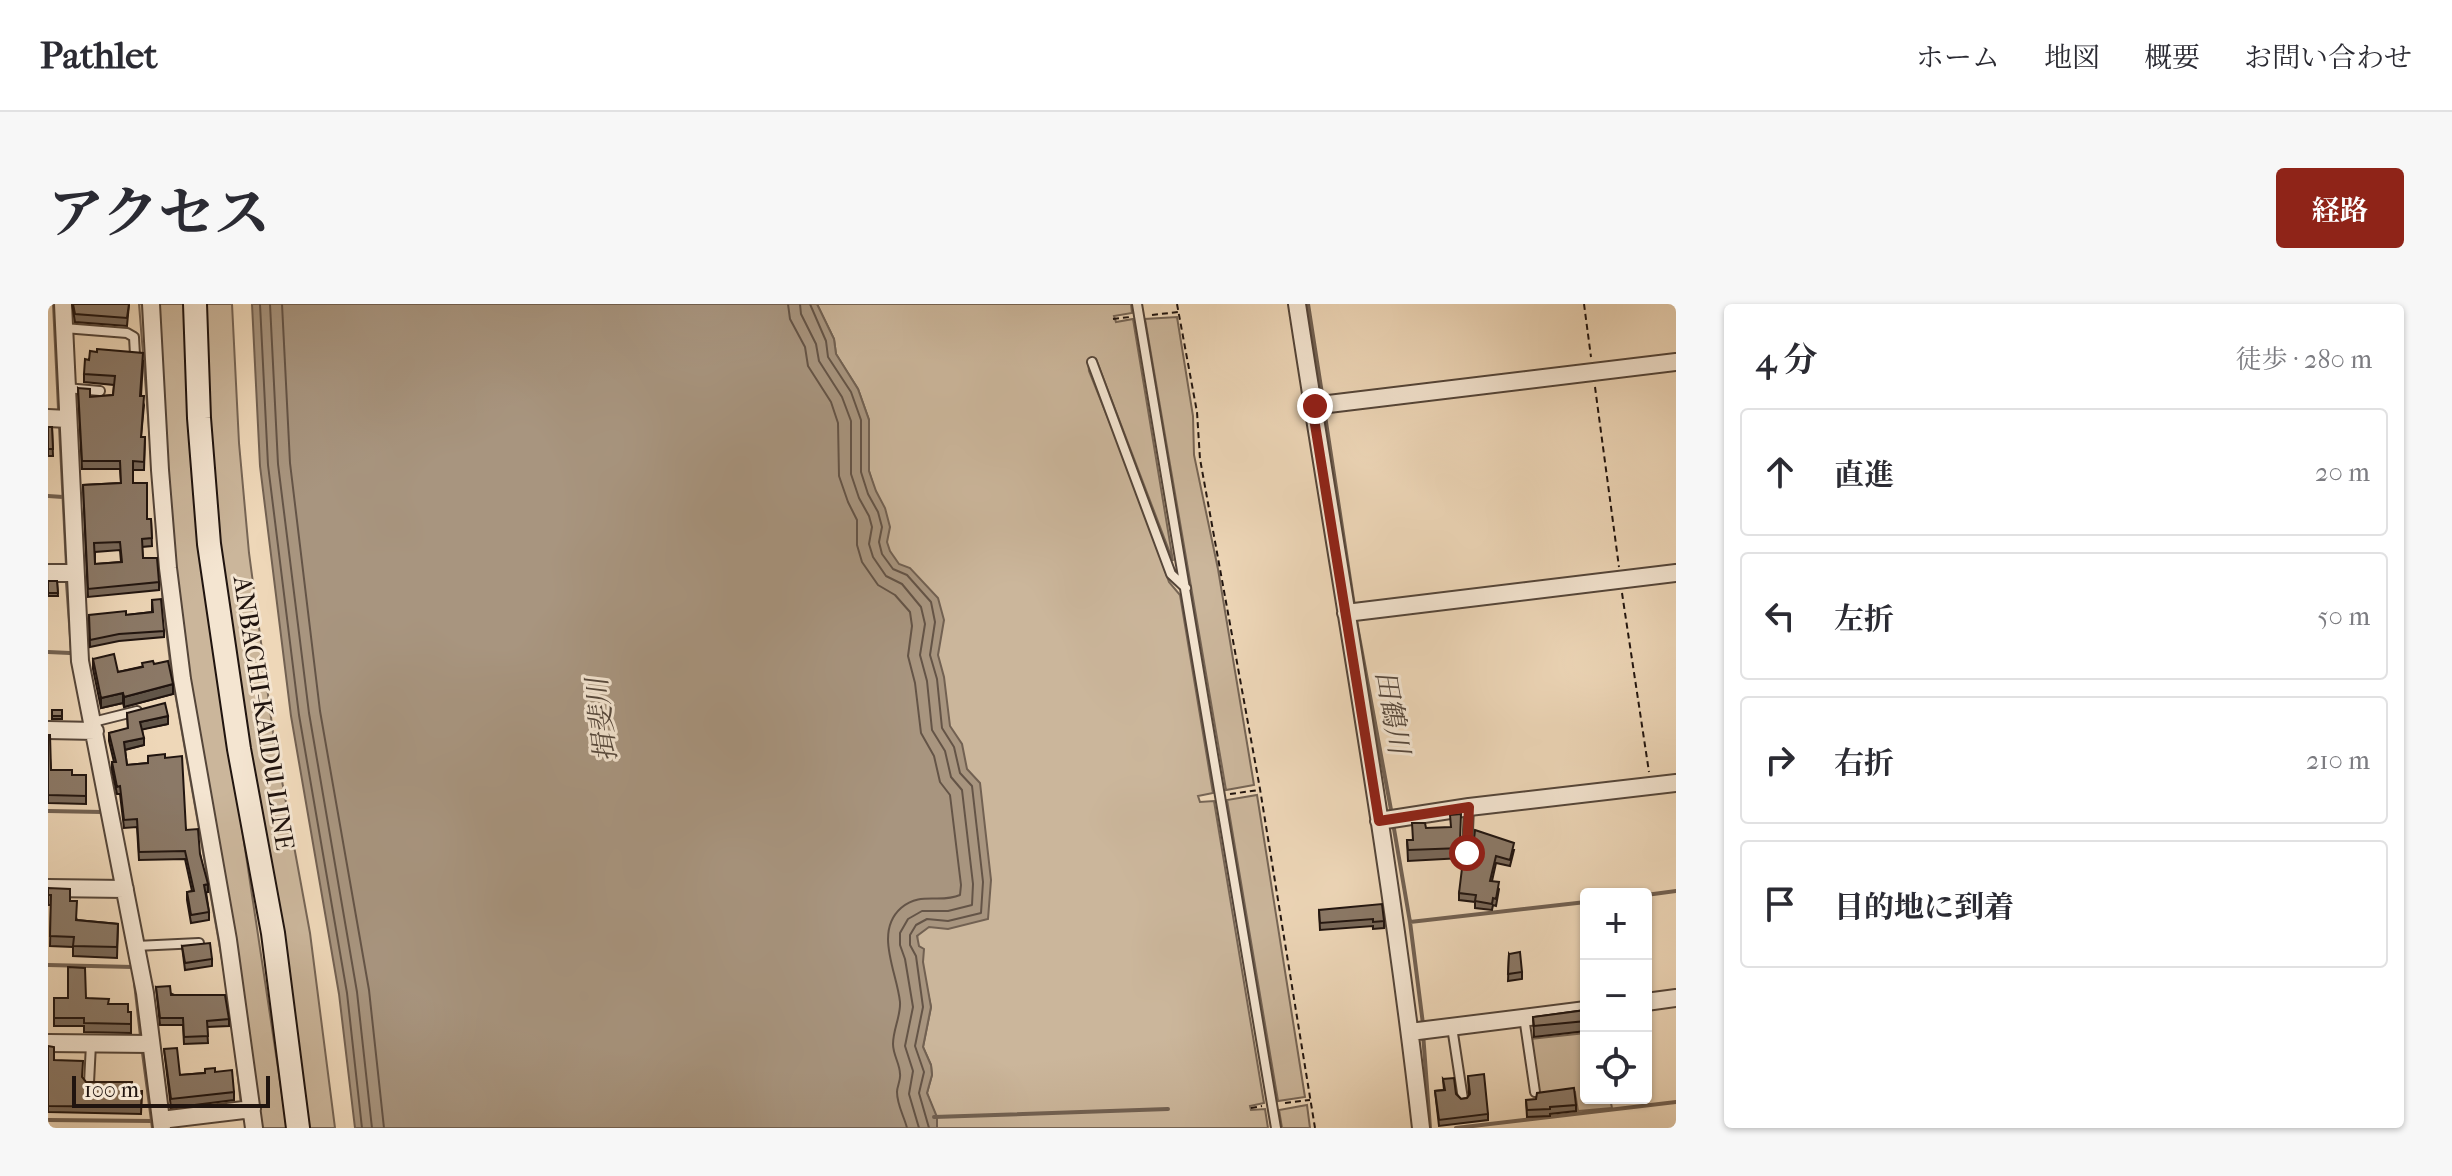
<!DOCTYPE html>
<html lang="ja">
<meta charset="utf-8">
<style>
body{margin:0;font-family:"IM FELL French Canon","Noto Serif JP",serif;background:#f7f7f7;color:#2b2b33}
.controls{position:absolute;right:24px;bottom:24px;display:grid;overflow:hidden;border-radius:8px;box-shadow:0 2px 6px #0004}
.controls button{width:72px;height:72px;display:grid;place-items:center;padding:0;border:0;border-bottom:2px solid #e1e1e2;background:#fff;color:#2b2b33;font:40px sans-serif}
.scale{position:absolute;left:24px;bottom:20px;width:198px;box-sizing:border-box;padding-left:8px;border:4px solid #20140f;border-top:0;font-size:22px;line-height:28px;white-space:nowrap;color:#20140f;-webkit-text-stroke:6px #f4e5d1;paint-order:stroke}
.stop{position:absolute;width:24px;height:24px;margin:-18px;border:6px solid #8f2418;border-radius:50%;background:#fff}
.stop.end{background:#8f2418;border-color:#fff;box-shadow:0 2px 8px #0008}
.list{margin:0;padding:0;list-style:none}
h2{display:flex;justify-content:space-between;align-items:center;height:104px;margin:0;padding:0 32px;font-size:34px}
h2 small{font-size:26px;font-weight:400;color:#7c7c81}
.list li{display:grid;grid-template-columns:52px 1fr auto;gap:24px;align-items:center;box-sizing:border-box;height:128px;margin:0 16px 16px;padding:0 16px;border:2px solid #e1e1e2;border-radius:8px}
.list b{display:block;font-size:30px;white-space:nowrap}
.list em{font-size:26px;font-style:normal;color:#7c7c81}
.icon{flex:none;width:44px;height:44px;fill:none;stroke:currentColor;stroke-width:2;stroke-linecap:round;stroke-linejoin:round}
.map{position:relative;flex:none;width:1628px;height:824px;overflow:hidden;border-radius:8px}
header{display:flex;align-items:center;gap:48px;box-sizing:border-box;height:112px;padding:0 40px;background:#fff;border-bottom:2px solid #e1e1e2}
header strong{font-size:38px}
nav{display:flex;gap:44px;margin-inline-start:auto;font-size:28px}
.intro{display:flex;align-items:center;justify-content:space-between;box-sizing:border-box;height:192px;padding:0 48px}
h1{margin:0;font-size:56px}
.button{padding:20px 36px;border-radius:8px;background:#8f2418;color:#fff;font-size:28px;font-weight:700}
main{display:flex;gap:48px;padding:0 48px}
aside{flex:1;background:#fff;border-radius:8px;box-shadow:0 2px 6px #0004}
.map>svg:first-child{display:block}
.green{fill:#cbb69b;stroke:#766555;stroke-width:2}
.water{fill:#a8957f;stroke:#726152;stroke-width:2}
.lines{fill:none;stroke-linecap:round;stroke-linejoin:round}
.shore{stroke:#645447;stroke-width:2}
.stream{stroke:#726152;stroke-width:4}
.service-casing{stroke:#544539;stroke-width:12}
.minor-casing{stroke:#544539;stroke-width:20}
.secondary-casing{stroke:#20140f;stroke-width:26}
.path{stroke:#20140f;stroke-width:2;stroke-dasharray:6 4;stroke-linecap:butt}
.service{stroke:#f4e5d1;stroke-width:8}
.minor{stroke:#f4e5d1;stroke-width:16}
.secondary{stroke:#f4e5d1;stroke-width:22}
.wall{fill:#786859;stroke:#20140f;stroke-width:2;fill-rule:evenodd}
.shaded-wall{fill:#615548;stroke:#20140f;stroke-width:2}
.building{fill:#8b7967;stroke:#20140f;stroke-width:2;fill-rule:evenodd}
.route{stroke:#8f2418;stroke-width:10}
.labels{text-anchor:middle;stroke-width:6;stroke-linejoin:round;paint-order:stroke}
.street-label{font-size:26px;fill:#20140f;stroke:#f4e5d1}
.water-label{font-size:28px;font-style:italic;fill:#56483c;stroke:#f4e5d1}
</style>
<header>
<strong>Pathlet</strong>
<nav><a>ホーム</a><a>地図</a><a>概要</a><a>お問い合わせ</a></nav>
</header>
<div class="intro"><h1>アクセス</h1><a class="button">経路</a></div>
<main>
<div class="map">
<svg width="1628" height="824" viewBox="0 0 1628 824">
<rect width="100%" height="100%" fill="#eed7b8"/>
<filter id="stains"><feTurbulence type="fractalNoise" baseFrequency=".0025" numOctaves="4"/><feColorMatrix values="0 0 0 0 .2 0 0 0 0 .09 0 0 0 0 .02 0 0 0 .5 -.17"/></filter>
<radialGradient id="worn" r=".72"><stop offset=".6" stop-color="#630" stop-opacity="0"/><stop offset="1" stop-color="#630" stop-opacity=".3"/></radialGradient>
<path class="green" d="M91,0H101L117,263L198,801L193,802L183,707L123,366L115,300Z
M107,0H138L175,398L239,824H210L125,265Z
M154,0H184L191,139L201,249L225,428L262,629L287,824H257L198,443L171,236Z
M769,0H1083L1084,9L1066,12L1068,18L1085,15L1125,257L1048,55L1040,56L1041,67L1090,189L1121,278L1132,291L1165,489L1150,492L1152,498L1166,497L1216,799L1202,802L1203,806L1217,805L1220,824H889L888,813L879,789L884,771L883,761L875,743L883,703L869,638L874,554L827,187L821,167V116L810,85L788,50L786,35Z
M1129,13L1145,112L1146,151L1170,265L1206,481L1178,486L1097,15Z
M1209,491L1257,793L1230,797L1179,496Z
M1538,729V794H1562L1564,804L1530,807L1527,788L1490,793L1482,735Z
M1259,801L1262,824H1234L1231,806Z"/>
<path class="water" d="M204,0H769L786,35L788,50L810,85L821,116V167L828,187L837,204L842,223L839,238L842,247L851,260L862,264L890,294L896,316L890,351L896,373L902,422L914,440L919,465L932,479L943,576L940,615L900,625L881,623L869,632L871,642L876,645L875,658L883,703L875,743L883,761L884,771L879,789L889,813V824H307L291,690L243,412L212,162Z"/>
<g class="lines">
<path class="shore" d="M212,0L220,161L251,411L299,689L314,824
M222,0L230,160L261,409L309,688L324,824
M234,0L242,159L272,407L321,686L336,824
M740,0L742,15L757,43L760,62L783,98L790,119L791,172L800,198L809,216V241L814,258L830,281L847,291L862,308L864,322L860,352L867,379L873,429L886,452L892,478L902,491L913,581L912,591C892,600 873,587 853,604C826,628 849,668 852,698C853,711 845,726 845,740C845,751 852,760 852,770C853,776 849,782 849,788C849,801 856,812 859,824
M752,0L753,10L768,40L771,57L794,93L803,117V170L811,194L821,212L824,223L821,240L825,253L838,272L854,280L873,303L877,320L872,351L879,377L884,426L897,447L903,473L914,486L925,580L924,601L900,607H874L860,615L852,629V641L857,655L865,703L857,742L865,767L861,790L871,824
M762,0L778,37L780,53L803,88L813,116V168L820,190L830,208L834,223L831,238L834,250L845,265L859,271L883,298L887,318L882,351L889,375L894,424L906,443L912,469L924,482L935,578L933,609L900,617L879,615L868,621L862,631V641L868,652L875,703L867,742L876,768L871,789L881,824"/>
<path class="stream" d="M6,0L11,105
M1260,0L1275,96
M1276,105L1306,302
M12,123L19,262
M0,192L15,193
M19,279L25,360
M1307,311L1344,511
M0,348L22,349
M0,507L54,508
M1345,519L1362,618L1375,720
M1598,591L1628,587
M1362,618L1538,598
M0,661L85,663
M87,679L93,732
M1375,729L1382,824
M95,749L105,824
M886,813L1120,805
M0,816L104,817
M1408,824L1628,798"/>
<defs>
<path id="service" d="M1089,0L1228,824
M16,24L79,29L86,33L87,51
M1044,58L1123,270L1138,284
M18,84L52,87
M45,418L89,407
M1419,549L1421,503
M88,642L151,639
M1476,713L1487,788
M1404,723L1415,795
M41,779L43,740"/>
<path id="minor" d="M15,0L32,357L97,689L114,824
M103,0L112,166L120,264L134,375L180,636L206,824
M1249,0C1291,274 1342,548 1373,824
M1264,102L1628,58
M0,114L20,115
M0,269H26
M1298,309L1628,269
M0,426L47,427
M1331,517L1421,503L1628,479
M0,584L77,585
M1598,698L1628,694
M1362,728L1538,706
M0,739L103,740
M113,816L204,805"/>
<path id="secondary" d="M147,0L151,114L161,240L191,445L225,629L250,824"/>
</defs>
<use href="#service" class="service-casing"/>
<use href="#minor" class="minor-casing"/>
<use href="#secondary" class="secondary-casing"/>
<path class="path" d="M1129,0L1149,108L1152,155L1212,485L1267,824
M1536,0L1543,53
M1104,11L1130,8
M1065,15L1082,13
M1547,83L1571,263
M1574,289L1601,468
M1182,490L1211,486
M1237,799L1262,796
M1203,804L1214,802"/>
<use href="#service" class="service"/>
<use href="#minor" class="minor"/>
<use href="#secondary" class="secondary"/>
</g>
<path class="wall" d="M24,0H81L79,22L27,18Z
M95,57L93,92L96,101L93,133H97L96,166H85V179L99,215H103L104,242L94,243L95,254L111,278V286L40,293L35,181L73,179L72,165H34L30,84L42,93L65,91L66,81L36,78V70ZM72,246L73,258L47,260V248Z
M0,123H4L5,152H0Z
M0,277H9L10,292H0Z
M104,296L116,327V333L71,337L42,343L41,311H78L104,308Z
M45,355L70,368L106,360L125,390L76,403L75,399L53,404L45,365Z
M4,406H14V415H4Z
M79,409L120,420L94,425L96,441L77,446L79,461L100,459V452L117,454L138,526L152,550L160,588H158L161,608V616L143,619L139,596V588L144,587L137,555L91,556L89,523L76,524L72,490H69L64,466V458H66L61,437V429L80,425Z
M0,431L3,466L24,471H38V500L0,499Z
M1378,524L1412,539L1414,544V554L1360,557L1359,536H1364Z
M1425,545L1466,546L1462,562L1448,559L1444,577L1451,585L1448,602L1445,601L1444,606L1427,604V598L1411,596V589Z
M0,584L22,597L29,616L70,620L69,654L25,652V643L2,642L3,601H0Z
M1271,606L1336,617V624L1325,625V622L1272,626Z
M134,642L164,655V662L137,666Z
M1461,650L1474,668V675L1460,677Z
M108,683L181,715V722L159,723L160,739L136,740L135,721H112Z
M6,694H38L60,700L80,708H83V729L36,728V722H6Z
M1538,706V727L1486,733L1485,713Z
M0,742L6,756L34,773L38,778L84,787H94L93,810L0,808Z
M116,745L132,771L167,768L186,788V796L123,804Z
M1420,772L1440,810V816L1391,822L1387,787L1396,786L1395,775L1413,795L1419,794L1421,791Z
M1478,796L1528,801V807L1502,810V812L1479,813Z"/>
<path class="shaded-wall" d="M125,380V390L76,403V393Z
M75,389V399L53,404V394Z
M120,412V420L92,426V418Z
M96,434V441L76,446V438Z
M160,580V588L156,589V581Z"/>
<path class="building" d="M25,0H81L79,14L27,10Z
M49,45L95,49L92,92H96L93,133H97L96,158L85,157V179H99V215H103L104,234L94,235L95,254H109L111,278L40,285L35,181L73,179L72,157H34L30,84L42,85V93L65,91L67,72L36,70L37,55L41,56L42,47L49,48ZM72,238L74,258L47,260L46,239Z
M0,123H4L5,145H0Z
M0,277H9L10,289H0Z
M113,295L116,327L71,330L42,336L41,311L78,307V311L105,308L104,296Z
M66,350L70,368L95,363L94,359L105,357L106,360L120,357L125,380L76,393L75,389L53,394L45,355Z
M117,399L120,412L92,418L96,434L76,438L79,461L100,459V452L117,450V454L134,452L138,526L150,525L152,550L160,580L156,581L161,608L143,611L139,588L146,587L137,547L91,548L89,515L76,516L72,482L69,483L64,458H68L61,429L80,424L79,409Z
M4,406H14V412H4Z
M0,431H2L3,466H24V471H38V492L0,491Z
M1413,510L1412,538L1414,544L1360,546L1359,536H1365L1364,519H1377L1378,524L1403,523L1402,511Z
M1427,526L1466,539L1462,556L1448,552L1442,577L1451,578L1448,595L1445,594L1444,600L1427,597L1428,591L1411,589L1416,548L1425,545Z
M0,584L22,585V597H29L28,616L70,620L69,643L25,642L26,633L2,632L3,591H0Z
M1334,600L1336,617L1325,618V615L1272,619L1271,606Z
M162,639L164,655L137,659L134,642Z
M1472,648L1474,668L1460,670L1461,650Z
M20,663L37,664L38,694L61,695L60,700H80V708H83V720L36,719V714H6V694H20Z
M122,682L123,691H177L181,715L159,717L160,732L136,733L135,714H112L108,683Z
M1538,706V717L1486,722L1485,713Z
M0,742L6,743V756L35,757L34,773L38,778H84V787H94L93,803L0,802Z
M129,744L132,771L157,769V765L167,764V768L184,766L186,788L123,795L116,745Z
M1436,770L1440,810L1391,816L1387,787L1397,786L1395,775L1406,774L1408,790L1413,795L1419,794L1422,790L1420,772Z
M1526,784L1528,801L1502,803V805L1479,806L1478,796L1488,795L1489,789Z"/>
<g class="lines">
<path class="route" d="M1267,102H1264L1331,517L1421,503L1419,549"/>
</g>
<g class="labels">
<g class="street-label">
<text transform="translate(216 409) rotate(81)" y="9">ANBACHI-KAIDU LINE</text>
</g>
<g class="water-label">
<text transform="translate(1345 408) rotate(80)" y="10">田鶴川</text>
<text transform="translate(553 416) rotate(-97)" y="10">揖斐川</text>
</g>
</g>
<rect width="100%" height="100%" filter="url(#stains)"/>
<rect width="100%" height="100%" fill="url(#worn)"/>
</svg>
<div class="controls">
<button>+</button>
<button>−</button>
<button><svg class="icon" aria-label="locate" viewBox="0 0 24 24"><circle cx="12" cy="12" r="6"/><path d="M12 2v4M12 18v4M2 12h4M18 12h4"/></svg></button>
</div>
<div class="scale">100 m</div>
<div class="stop" style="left:1419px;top:549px"></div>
<div class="stop end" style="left:1267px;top:102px"></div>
</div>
<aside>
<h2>4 分<small>徒歩 · 280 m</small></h2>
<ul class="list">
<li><svg class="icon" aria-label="ahead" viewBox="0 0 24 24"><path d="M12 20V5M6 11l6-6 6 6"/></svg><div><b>直進</b></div><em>20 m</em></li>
<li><svg class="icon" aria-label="left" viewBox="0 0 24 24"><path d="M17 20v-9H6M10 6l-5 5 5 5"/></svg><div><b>左折</b></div><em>50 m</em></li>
<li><svg class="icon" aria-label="right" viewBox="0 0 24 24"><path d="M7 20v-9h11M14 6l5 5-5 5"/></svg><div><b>右折</b></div><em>210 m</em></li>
<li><svg class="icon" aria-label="arrive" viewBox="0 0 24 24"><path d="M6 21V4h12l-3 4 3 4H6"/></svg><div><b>目的地に到着</b></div></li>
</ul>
</aside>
</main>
